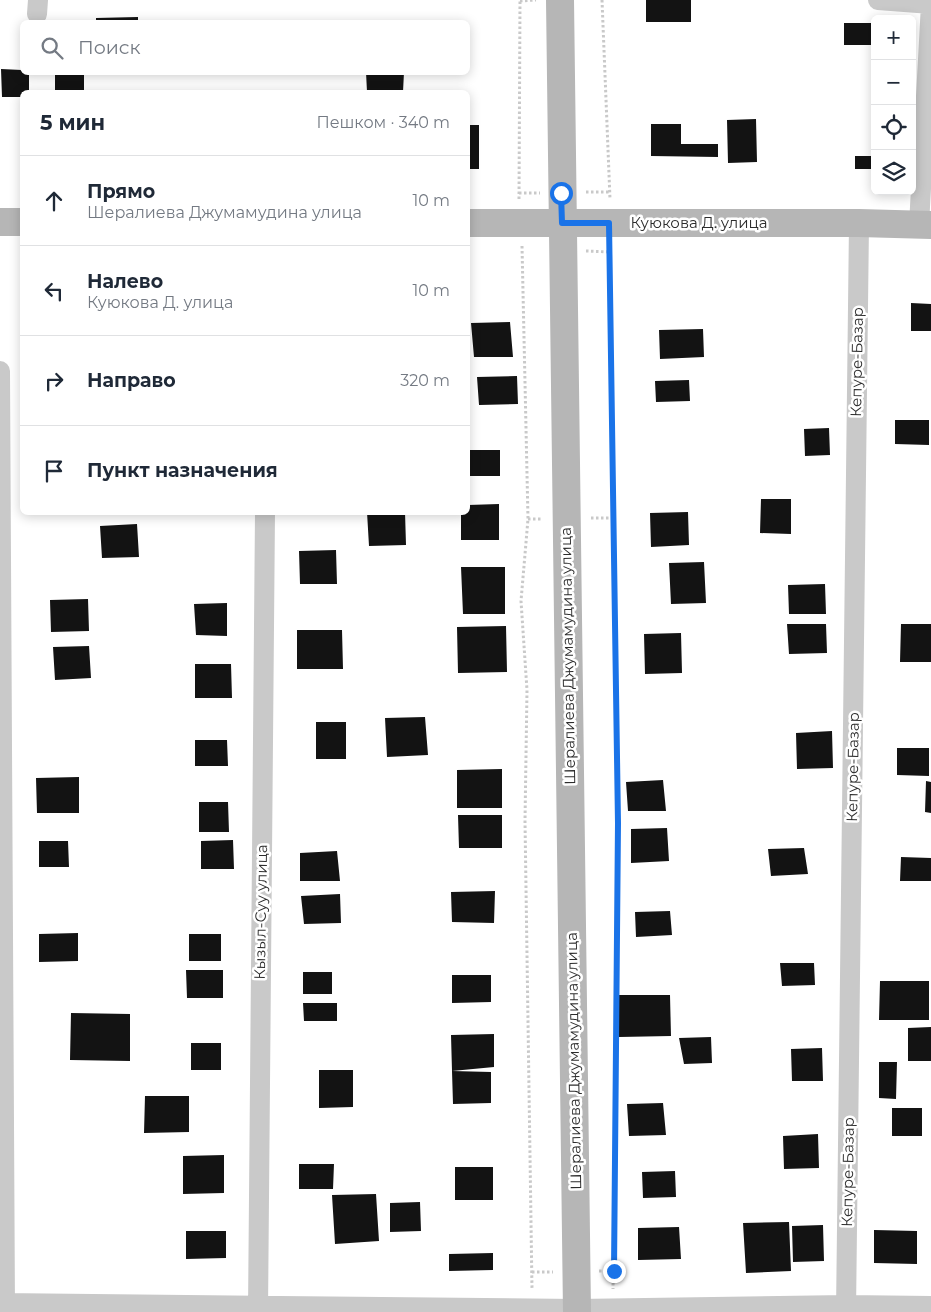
<!DOCTYPE html>
<html lang="ru">
<meta charset="utf-8">
<style>
body{margin:0;font-family:Montserrat,sans-serif;background:#f6f6f7;color:#1f2937}
.controls{position:absolute;right:15px;top:15px;display:grid;overflow:hidden;border-radius:8px;box-shadow:0 2px 12px #0003}
.controls button{width:45px;height:45px;display:grid;place-items:center;padding:0;border:0;border-bottom:1px solid #e0e1e3;background:#fff;color:#1f2937;font:25px sans-serif}
.stop{position:absolute;width:15px;height:15px;margin:-11px;border:4px solid #1a73e8;border-radius:50%;background:#fff}
.stop.end{background:#1a73e8;border-color:#fff;box-shadow:0 1px 5px #0008}
.list{margin:0;padding:0;list-style:none}
h2{display:flex;justify-content:space-between;align-items:center;height:65px;margin:0;padding:0 20px;font-size:21px}
h2 small{font-size:16px;font-weight:400;color:#747a83}
.list li{display:grid;grid-template-columns:32px 1fr auto;gap:15px;align-items:center;box-sizing:border-box;height:90px;padding:0 20px;border-top:1px solid #e0e1e3}
.list b{display:block;font-size:19px;white-space:nowrap}
.list p{margin:0;font-size:16px;white-space:nowrap;color:#747a83}
.list em{font-size:16px;font-style:normal;color:#747a83}
.icon{flex:none;width:28px;height:28px;fill:none;stroke:currentColor;stroke-width:2;stroke-linecap:round;stroke-linejoin:round}
.map{position:relative;flex:none;width:931px;height:1312px;overflow:hidden}
.search{position:absolute;background:#fff;box-shadow:0 2px 12px #0003;left:20px;top:20px;width:450px;height:55px;display:flex;align-items:center;gap:12px;box-sizing:border-box;padding:0 18px;border-radius:8px;color:#747a83;font-size:19px}
.panel{position:absolute;background:#fff;box-shadow:0 2px 12px #0003;left:20px;top:90px;width:450px;height:425px;border-radius:8px}
.map>svg:first-child{display:block}
.building{fill:#131313}
.lines{fill:none;stroke-linecap:round;stroke-linejoin:round}
.path{stroke:#c9c9c9;stroke-width:3;stroke-dasharray:2.5 2.5;stroke-linecap:butt}
.street{stroke:#c9c9c9;stroke-width:20}
.secondary{stroke:#b6b6b6;stroke-width:28}
.route{stroke:#1a73e8;stroke-width:6}
.labels{text-anchor:middle;stroke-width:5;stroke-linejoin:round;paint-order:stroke}
.street-label{font-size:15px;fill:#2c2c2c;stroke:#fff}
</style>
<div class="map">
<svg width="931" height="1312" viewBox="0 0 931 1312">
<rect width="100%" height="100%" fill="#fff"/>
<path class="building" d="M646,0H691V22H646Z
M138,17V22H96V18Z
M844,23H875V45H844Z
M1,69L22,70V72H29V92H22V97H2Z
M55,72H84V92H55Z
M366,72H404L403,92H367Z
M756,119L757,162L728,163L727,120Z
M651,124H681V144H718V157L651,156Z
M468,125H479V169H468Z
M855,156H875V169H855Z
M911,303L931,304V331H911Z
M510,322L513,357H474L471,323Z
M703,329L704,357L660,359L659,330Z
M517,376L518,404L479,405L477,377Z
M689,380L690,401L656,402L655,381Z
M895,420H929V445L895,444Z
M829,428L830,455L805,456L804,429Z
M468,450H500V476H468Z
M761,499H791V534L760,533Z
M499,504V540H461V512H468V505Z
M367,512H405L406,545L369,546Z
M688,512L689,545L651,547L650,513Z
M137,524L139,557L102,558L100,526Z
M336,550L337,584H300L299,551Z
M704,562L706,603L671,604L669,563Z
M461,567H505V614H463Z
M825,584L826,614H789L788,585Z
M88,599L89,631L51,632L50,600Z
M227,603V636L196,635L194,604Z
M787,624H826L827,653L789,654Z
M901,624H931V662H900Z
M506,626L507,672L458,673L457,627Z
M297,630H342L343,669H297Z
M681,633L682,673L645,674L644,634Z
M89,646L91,678L55,680L53,647Z
M195,664H231L232,698H195Z
M425,717L428,755L387,757L385,718Z
M316,722H346V759H316Z
M832,731L833,768L797,769L796,733Z
M195,740H227L228,766H195Z
M897,748H929V776L897,775Z
M502,769V808H457V770Z
M79,777V813H37L36,778Z
M663,780L666,811H628L626,782Z
M926,781L931,782V813L925,812Z
M199,802H228L229,832H199Z
M458,815H502V848H459Z
M667,828L669,861L631,863V829Z
M233,840L234,869H201V841Z
M39,841H68L69,867H39Z
M804,848L808,874L771,876L768,849Z
M337,851L340,881H300V853Z
M901,857L931,858V881H900Z
M495,891L494,923L452,922L451,892Z
M340,894L341,923L304,924L301,896Z
M670,911L672,935L636,937L635,912Z
M78,933V961L39,962V934Z
M189,934H221V961H189Z
M780,963H814L815,985L782,986Z
M186,970H223V998H187Z
M303,972H332V994H303Z
M452,975H491V1002L452,1003Z
M880,981H929V1020H879Z
M619,995H670L671,1036L619,1037Z
M303,1003H337V1021H304Z
M71,1013L130,1014V1061L70,1060Z
M931,1027V1061H908V1028Z
M494,1034V1067L452,1071L491,1072V1103L453,1104L452,1071L451,1035Z
M711,1037L712,1063L684,1064L679,1038Z
M191,1043H221V1070H191Z
M822,1048L823,1081H792L791,1049Z
M879,1062H897L896,1099L879,1098Z
M319,1070H353V1107L319,1108Z
M145,1096H189V1132L144,1133Z
M663,1103L666,1135L629,1136L627,1104Z
M892,1108H922V1136H892Z
M818,1134L819,1168L784,1169L783,1136Z
M224,1155V1193L183,1194V1156Z
M299,1164H334L333,1189H299Z
M455,1167H493V1200H455Z
M675,1171L676,1197L643,1198L642,1172Z
M376,1194L379,1241L335,1244L332,1195Z
M420,1202L421,1231L390,1232V1203Z
M789,1222L791,1271L746,1273L743,1223Z
M823,1225L824,1261L793,1262L792,1226Z
M679,1227L681,1259L638,1260V1228Z
M874,1230L917,1231V1264L874,1263Z
M186,1231H226V1258L186,1259Z
M493,1253V1270L449,1271V1254Z"/>
<g class="lines">
<path class="path" d="M602,0L610,199
M520,1L536,0
M586,192H610
M519,193H540
M519,199L520,0
M522,246L528,519L521,601L527,690L525,821L532,1289
M610,248L618,823L613,1289
M586,251L610,252
M591,518H614
M528,519H543
M599,1271H613
M532,1272H553"/>
<path class="street" d="M878,0L931,4L919,225
M37,14L38,0
M0,371L5,1312
M0,1303L577,1309L846,1305L931,1306
M258,1312L265,512
M846,1312L859,223"/>
<path class="secondary" d="M560,0L577,1312
M0,222H22
M468,223H859L931,225"/>
</g>
<g class="lines">
<path class="route" d="M561,193L562,223H609L618,823L614,1271"/>
</g>
<g class="labels">
<g class="street-label">
<text x="699" y="228">Куюкова Д. улица</text>
<text transform="translate(857 362) rotate(-89)" y="5">Кепуре-Базар</text>
<text transform="translate(568 656) rotate(-91)" y="5">Шералиева Джумамудина улица</text>
<text transform="translate(853 767) rotate(-89)" y="5">Кепуре-Базар</text>
<text transform="translate(261 912) rotate(-89)" y="5">Кызыл-Суу улица</text>
<text transform="translate(574 1061) rotate(-91)" y="5">Шералиева Джумамудина улица</text>
<text transform="translate(848 1172) rotate(-89)" y="5">Кепуре-Базар</text>
</g>
</g>
</svg>
<div class="controls">
<button>+</button>
<button>−</button>
<button><svg class="icon" aria-label="locate" viewBox="0 0 24 24"><circle cx="12" cy="12" r="6"/><path d="M12 2v4M12 18v4M2 12h4M18 12h4"/></svg></button>
<button><svg class="icon" aria-label="layers" viewBox="0 0 24 24"><path d="M12 4l9 5-9 5-9-5zM3 14l9 5 9-5"/></svg></button>
</div>
<div class="stop" style="left:561px;top:193px"></div>
<div class="stop end" style="left:614px;top:1271px"></div>
<div class="search"><svg class="icon" aria-label="search" viewBox="0 0 24 24"><circle cx="10" cy="10" r="6"/><path d="M15 15l6 6"/></svg>Поиск</div>
<section class="panel">
<h2>5 мин<small>Пешком · 340 m</small></h2>
<ul class="list">
<li><svg class="icon" aria-label="ahead" viewBox="0 0 24 24"><path d="M12 20V5M6 11l6-6 6 6"/></svg><div><b>Прямо</b><p>Шералиева Джумамудина улица</p></div><em>10 m</em></li>
<li><svg class="icon" aria-label="left" viewBox="0 0 24 24"><path d="M17 20v-9H6M10 6l-5 5 5 5"/></svg><div><b>Налево</b><p>Куюкова Д. улица</p></div><em>10 m</em></li>
<li><svg class="icon" aria-label="right" viewBox="0 0 24 24"><path d="M7 20v-9h11M14 6l5 5-5 5"/></svg><div><b>Направо</b></div><em>320 m</em></li>
<li><svg class="icon" aria-label="arrive" viewBox="0 0 24 24"><path d="M6 21V4h12l-3 4 3 4H6"/></svg><div><b>Пункт назначения</b></div></li>
</ul>
</section>
</div>
